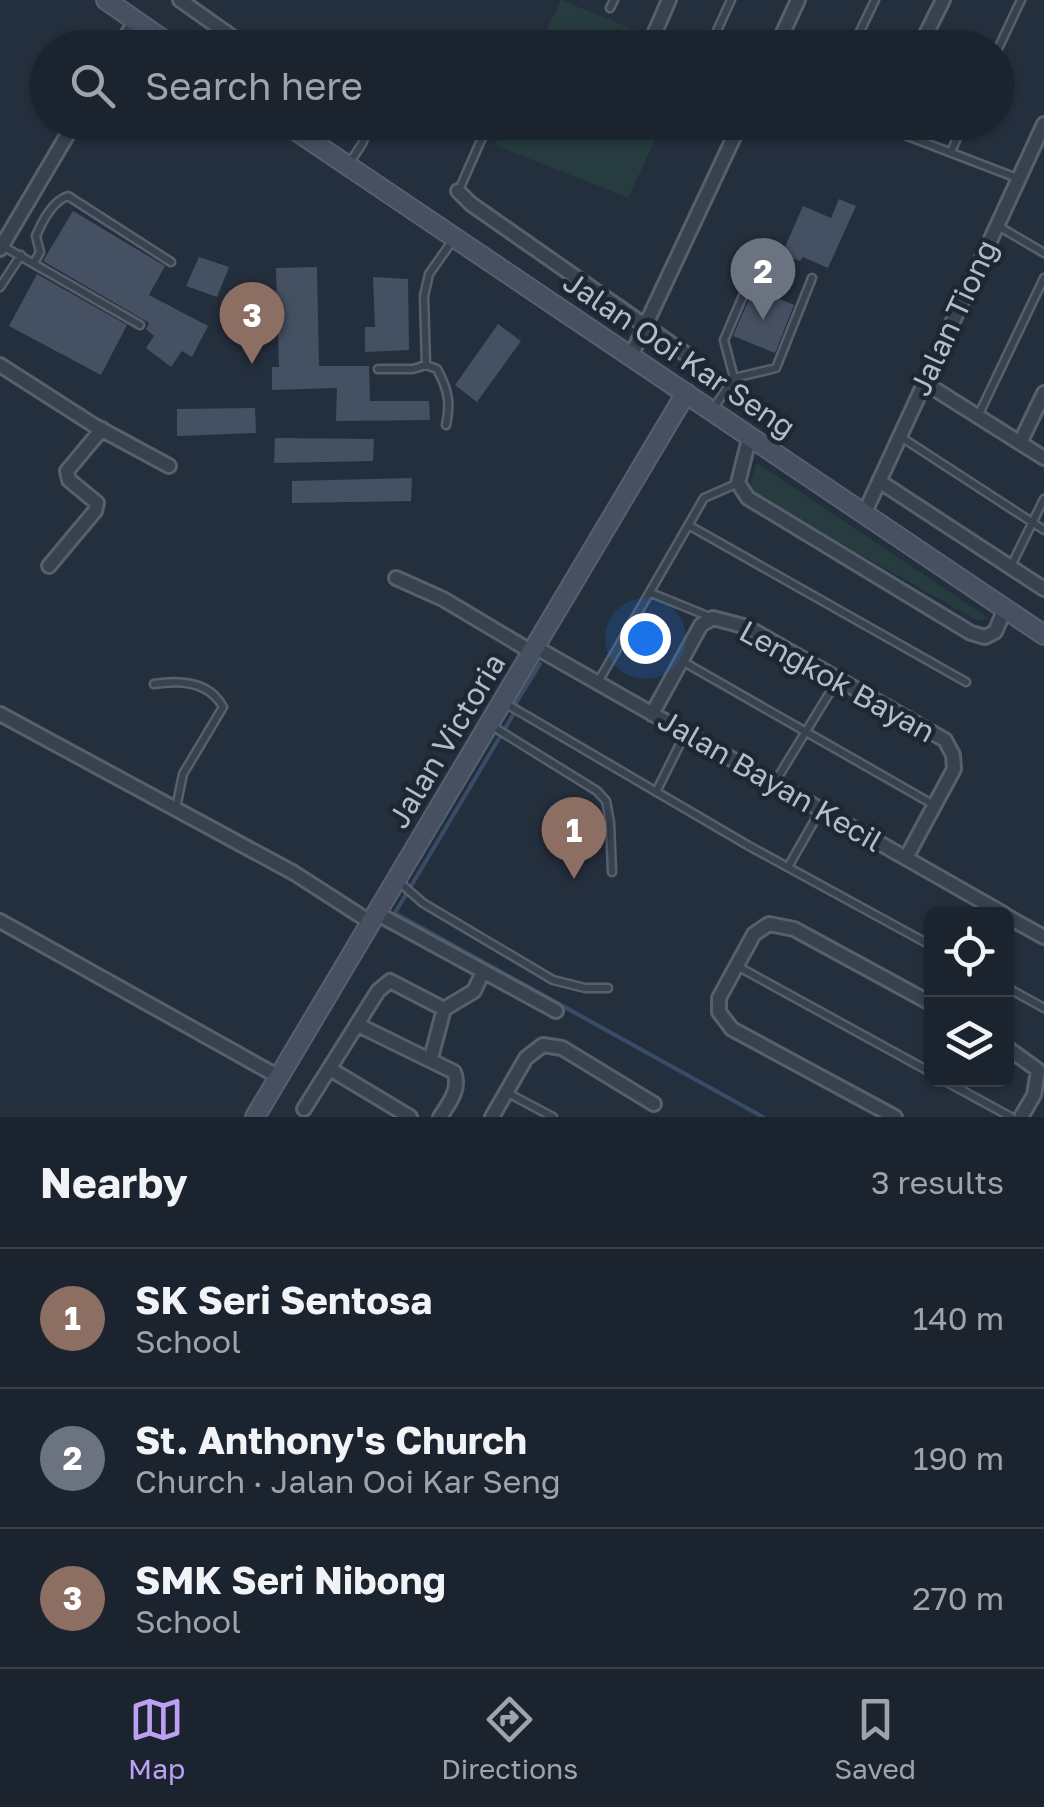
<!DOCTYPE html>
<meta charset="utf-8">
<style>
body{margin:0;font-family:"Golos Text",sans-serif;background:#282f3a;color:#f1f3f6}
.controls{position:absolute;right:30px;bottom:30px;display:grid;overflow:hidden;border-radius:15px;box-shadow:0 2px 8px #0004}
.controls button{width:90px;height:90px;display:grid;place-items:center;padding:0;border:0;border-bottom:2px solid #39404a;background:#1b232e;color:#f1f3f6;font:50px sans-serif}
.you{position:absolute;left:645px;top:638px;width:35px;height:35px;margin:-25px;border:8px solid #fff;border-radius:50%;background:#1a73e8;box-shadow:0 0 0 15px #1a73e833}
.badge{display:grid;place-items:center;width:65px;height:65px;border-radius:50%;background:#bca0f2;color:#fff;font-size:32px;font-weight:700}
.pin{position:absolute;translate:-50% -82px;filter:drop-shadow(0 2px 5px #0008)}
.pin::after{content:'';position:absolute;top:52px;width:35px;height:30px;background:inherit;clip-path:polygon(0 0,100% 0,50% 100%)}
.list{margin:0;padding:0;list-style:none}
h2{display:flex;justify-content:space-between;align-items:center;height:130px;margin:0;padding:0 40px;font-size:42px}
h2 small{font-size:32px;font-weight:400;color:#a0a4aa}
.list li{display:grid;grid-template-columns:65px 1fr auto;gap:30px;align-items:center;box-sizing:border-box;height:140px;padding:0 40px;border-top:2px solid #39404a}
.list b{display:block;font-size:38px;white-space:nowrap}
.list p{margin:0;font-size:32px;white-space:nowrap;color:#a0a4aa}
.list em{font-size:32px;font-style:normal;color:#a0a4aa}
.icon{flex:none;width:55px;height:55px;fill:none;stroke:currentColor;stroke-width:2;stroke-linecap:round;stroke-linejoin:round}
.map{position:relative;flex:none;width:1044px;height:1117px;overflow:hidden}
.search{position:absolute;background:#1b232e;box-shadow:0 2px 8px #0004;left:30px;right:30px;top:30px;height:110px;display:flex;align-items:center;gap:25px;box-sizing:border-box;padding:0 35px;border-radius:55px;color:#a0a4aa;font-size:38px}
.sheet{height:550px;background:#1b232e}
nav{display:flex;justify-content:space-around;align-items:center;box-sizing:border-box;height:140px;border-top:2px solid #39404a;background:#1b232e;font-size:28px;color:#a0a4aa}
nav a{display:grid;justify-items:center;gap:5px}
nav .on{color:#bca0f2}
.map>svg:first-child{display:block}
.green{fill:#263c3f}
.lines{fill:none;stroke-linecap:round;stroke-linejoin:round}
.stream{stroke:#394c67;stroke-width:4}
.building{fill:#455162}
.lane-casing{stroke:#565f6c;stroke-width:11}
.street-casing{stroke:#565f6c;stroke-width:18}
.secondary-casing{stroke:#565f6c;stroke-width:22}
.lane{stroke:#38414e;stroke-width:6}
.street{stroke:#38414e;stroke-width:12}
.secondary{stroke:#465061;stroke-width:18}
.labels{text-anchor:middle;stroke-width:9;stroke-linejoin:round;paint-order:stroke}
.street-label{font-size:30px;fill:#b4bcc9;stroke:#1d2633}
</style>
<div class="map">
<svg width="1044" height="1117" viewBox="0 0 1044 1117">
<rect width="100%" height="100%" fill="#242f3e"/>
<path class="green" d="M561,0L676,47H539Z
M505,123V122L663,123L628,198L495,145Z
M757,463L988,618L978,621L752,493L750,482Z"/>
<g class="lines">
<path class="stream" d="M516,703L540,664
M513,715L395,913L763,1117"/>
</g>
<path class="building" d="M839,199L856,206L828,268L803,257L800,261L782,254L803,206L831,218Z
M73,211L165,266L149,295L208,326L192,357L182,351L171,367L146,348L154,336L146,329L149,323L144,320L43,261Z
M199,257L229,267L217,297L186,286Z
M317,267L319,366H369L370,401H429L430,420L336,421L337,388L272,390V367H279L276,268Z
M37,274L127,325L101,375L9,326Z
M373,277L408,279L409,350L365,352V327H375Z
M754,288L794,305L775,353L733,336Z
M498,324L521,341L477,402L455,385Z
M255,408L256,433L177,436V409Z
M275,438L374,439L373,461L274,463Z
M412,478L411,501L292,503V481Z"/>
<g class="lines">
<defs>
<path id="lane" d="M610,8L614,0
M709,48L731,0
M852,48L875,0
M996,53L1021,0
M879,125L1017,178
M951,152L964,122
M350,162L362,144L370,122
M459,190L489,122
M998,226L1044,253
M1,245L140,325
M34,263L40,252L36,236C42,222 52,201 68,196L171,262
M0,287L21,255
M426,365L437,369C448,389 451,403 446,425
M378,369H413L426,365L424,296L429,274L453,240
M734,378L776,368L812,278
M713,409L734,378L724,340L757,263L770,250
M978,416L1044,278
M901,437L1044,530
M690,526L966,682
M1011,566L1044,499
M651,593L710,617
M682,661L934,805
M598,682L704,498L736,484
M154,684C179,680 209,681 223,707L183,774L176,808
M503,702L749,846L932,946
M492,726L597,791L606,801L610,822L612,872
M775,782L838,679
M656,792L685,734
M788,867L820,811
M399,882L423,903L553,980L585,988H608
M737,966L932,1073
M1006,987L1044,1008
M943,1080L1011,1117
M506,1092L553,1117"/>
<path id="street" d="M180,0L245,46
M655,32L669,0
M119,48L136,20
M776,48L798,0
M919,48L943,0
M879,125L880,122
M458,191L471,204L690,357
M0,249L75,122
M631,356L741,122
M0,365L95,426L169,466
M925,383L1044,458
M750,435L738,483L748,498L971,633L985,637L995,632L1005,609
M1020,443L1044,393
M879,481L1044,589
M865,512L1044,124
M49,566L95,511L97,503L69,480L67,471L102,429
M396,578L443,599L532,652
M535,647L1004,914
M0,714L294,873L370,922
M652,714L701,625L713,618L747,627L945,740L953,755L954,769L906,858
M376,913L556,1011
M1006,916L1044,937
M0,921L279,1077
M358,1025L454,1072C461,1089 449,1103 440,1117
M1006,1047L1038,1070L1034,1095L1021,1117
M431,1058L444,1009L474,991L483,972
M330,1069L410,1117
M304,1109L378,991L390,981L444,1009
M492,1117L526,1058L543,1045L562,1048L654,1104
M895,1117L732,1029L719,1012V998L754,934L769,924L794,929L932,1004"/>
<path id="secondary" d="M106,0L175,48
M283,122L1044,635
M255,1117L686,393"/>
</defs>
<use href="#lane" class="lane-casing"/>
<use href="#street" class="street-casing"/>
<use href="#secondary" class="secondary-casing"/>
<use href="#lane" class="lane"/>
<use href="#street" class="street"/>
<use href="#secondary" class="secondary"/>
</g>
<g class="labels">
<g class="street-label">
<text transform="translate(954 318) rotate(-65)" y="10">Jalan Tiong</text>
<text transform="translate(679 355) rotate(34)" y="10">Jalan Ooi Kar Seng</text>
<text transform="translate(837 682) rotate(29)" y="10">Lengkok Bayan</text>
<text transform="translate(447 741) rotate(-59)" y="10">Jalan Victoria</text>
<text transform="translate(770 781) rotate(30)" y="10">Jalan Bayan Kecil</text>
</g>
</g>
</svg>
<div class="controls">
<button><svg class="icon" aria-label="locate" viewBox="0 0 24 24"><circle cx="12" cy="12" r="6"/><path d="M12 2v4M12 18v4M2 12h4M18 12h4"/></svg></button>
<button><svg class="icon" aria-label="layers" viewBox="0 0 24 24"><path d="M12 4l9 5-9 5-9-5zM3 14l9 5 9-5"/></svg></button>
</div>
<div class="you"></div>
<div class="pin badge" style="left:574px;top:879px;background:#8d6e63">1</div>
<div class="pin badge" style="left:763px;top:320px;background:#6b7280">2</div>
<div class="pin badge" style="left:252px;top:364px;background:#8d6e63">3</div>
<div class="search"><svg class="icon" aria-label="search" viewBox="0 0 24 24"><circle cx="10" cy="10" r="6"/><path d="M15 15l6 6"/></svg>Search here</div>
</div>
<section class="sheet">
<h2>Nearby<small>3 results</small></h2>
<ul class="list">
<li><span class="badge" style="background:#8d6e63">1</span><div><b>SK Seri Sentosa</b><p>School</p></div><em>140 m</em></li>
<li><span class="badge" style="background:#6b7280">2</span><div><b>St. Anthony's Church</b><p>Church · Jalan Ooi Kar Seng</p></div><em>190 m</em></li>
<li><span class="badge" style="background:#8d6e63">3</span><div><b>SMK Seri Nibong</b><p>School</p></div><em>270 m</em></li>
</ul>
</section>
<nav>
<a class="on"><svg class="icon" aria-label="map" viewBox="0 0 24 24"><path d="M3 6l6-2 6 2 6-2v14l-6 2-6-2-6 2zM9 4v14M15 6v14"/></svg>Map</a>
<a><svg class="icon" aria-label="directions" viewBox="0 0 24 24"><path d="M12 3l9 9-9 9-9-9zM9 14v-3h6M13 9l2 2-2 2"/></svg>Directions</a>
<a><svg class="icon" aria-label="saved" viewBox="0 0 24 24"><path d="M7 4h10v16l-5-4-5 4z"/></svg>Saved</a>
</nav>
